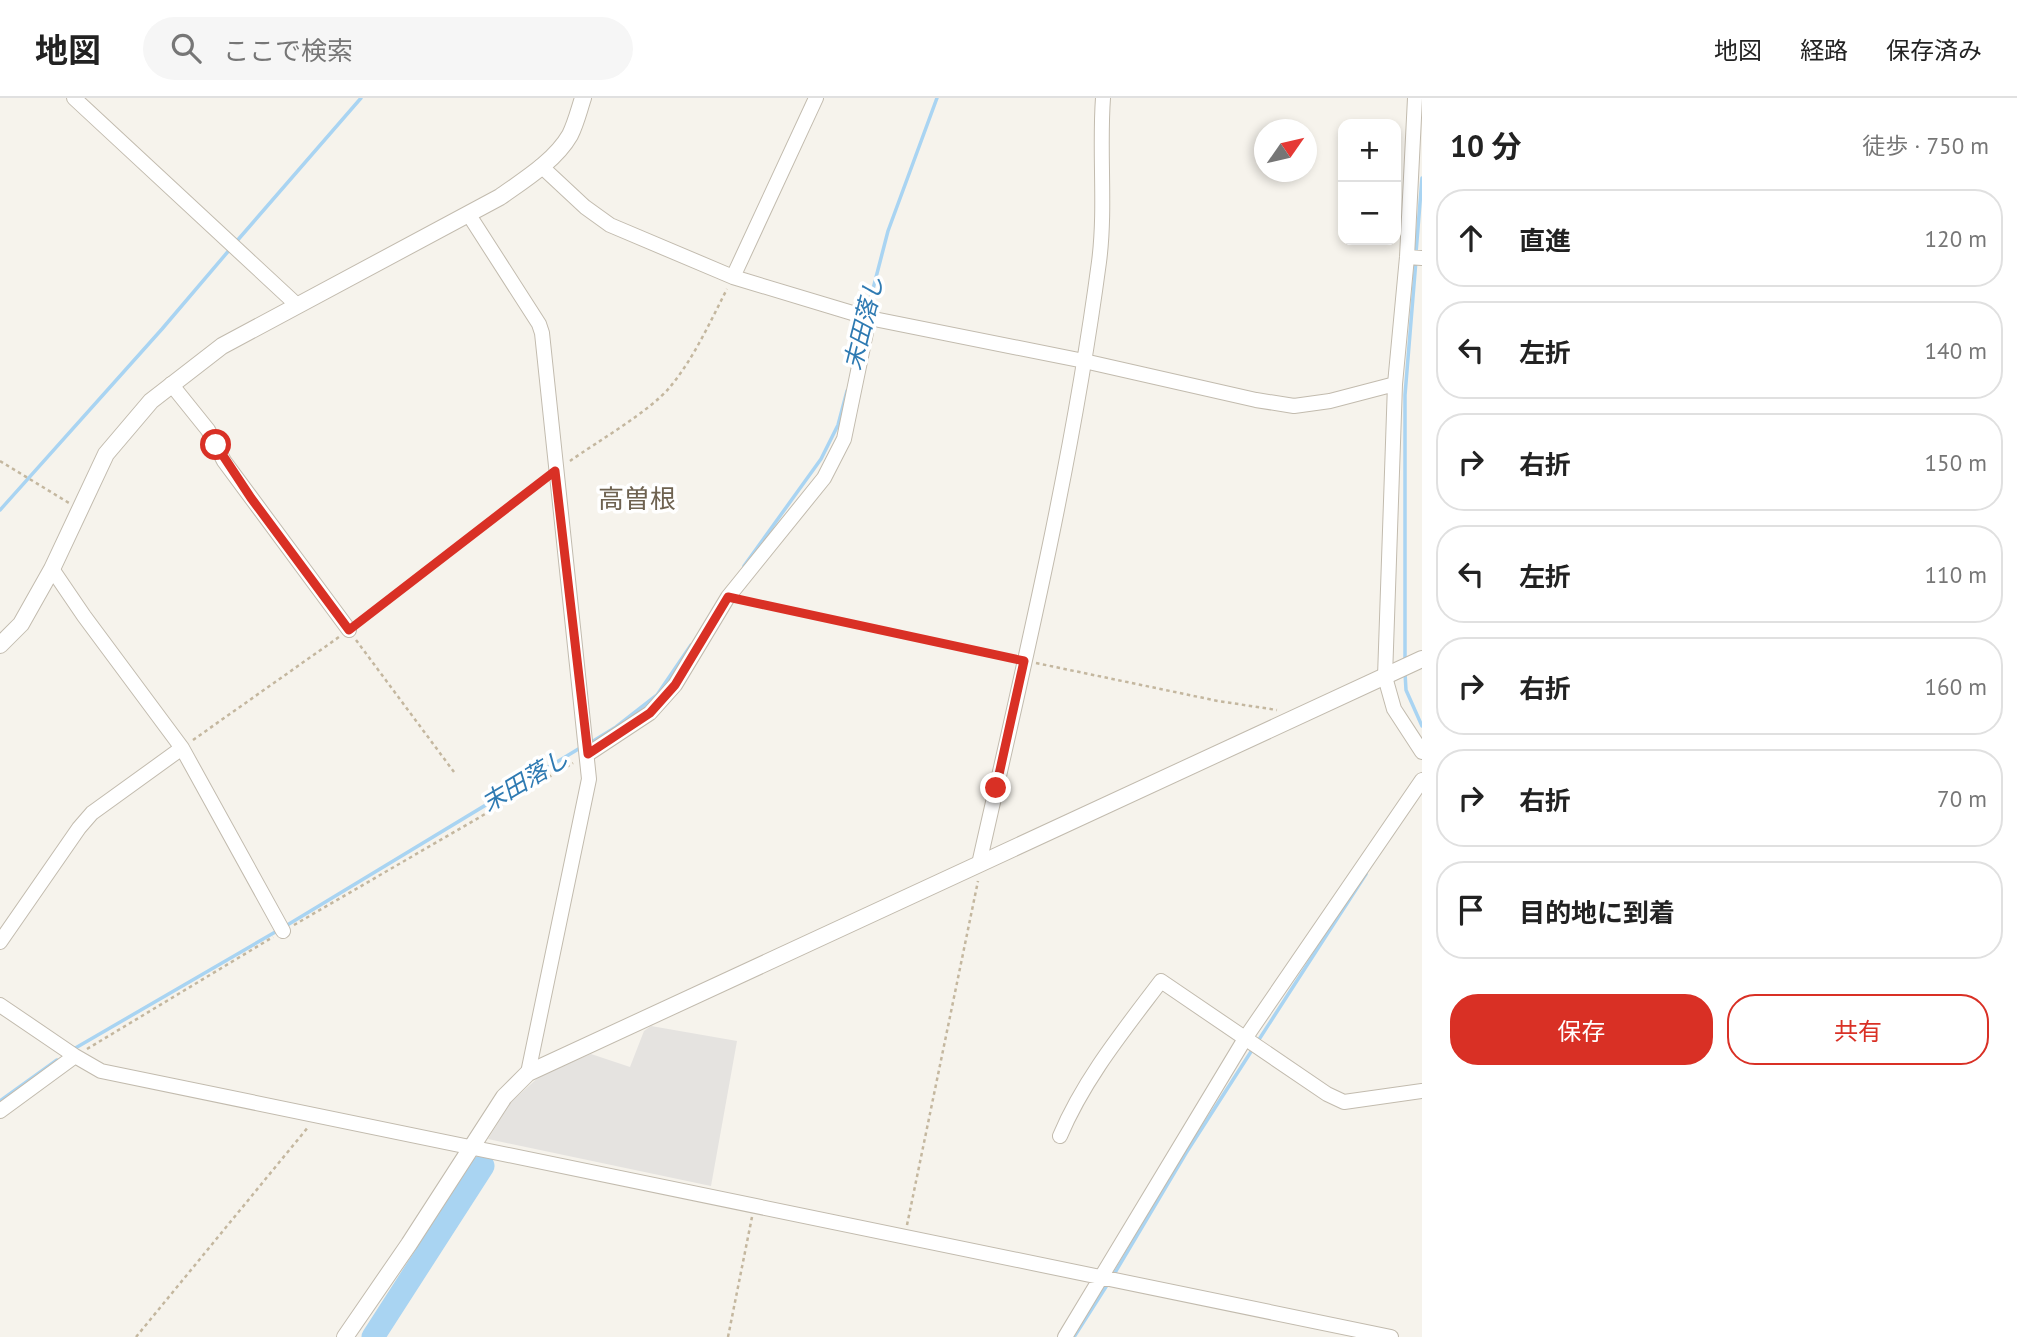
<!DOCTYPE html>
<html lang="ja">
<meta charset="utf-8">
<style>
body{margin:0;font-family:"PT Sans","Noto Sans JP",sans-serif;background:#f6f6f6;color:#222}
.controls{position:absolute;right:21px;top:21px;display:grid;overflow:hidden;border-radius:14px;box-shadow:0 4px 10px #0003}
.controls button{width:63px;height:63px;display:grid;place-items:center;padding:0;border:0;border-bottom:2px solid #e0e0e0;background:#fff;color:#222;font:35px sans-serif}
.compass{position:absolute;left:1254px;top:21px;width:63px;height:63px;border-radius:50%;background:#fff;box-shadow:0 4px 10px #0003;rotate:56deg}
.stop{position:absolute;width:21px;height:21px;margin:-16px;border:5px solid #d93025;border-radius:50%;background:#fff}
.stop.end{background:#d93025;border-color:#fff;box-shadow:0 2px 7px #0008}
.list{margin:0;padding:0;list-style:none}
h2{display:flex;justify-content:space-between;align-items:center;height:91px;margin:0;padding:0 28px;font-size:30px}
h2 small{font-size:23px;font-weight:400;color:#767676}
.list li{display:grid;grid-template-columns:46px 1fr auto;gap:21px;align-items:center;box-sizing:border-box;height:98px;margin:0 14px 14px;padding:0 14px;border:2px solid #e0e0e0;border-radius:28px}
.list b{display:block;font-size:26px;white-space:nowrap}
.list em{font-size:23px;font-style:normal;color:#767676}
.actions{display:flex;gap:14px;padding:21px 28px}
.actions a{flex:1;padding:16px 0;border:2px solid #d93025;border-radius:28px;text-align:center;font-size:24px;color:#d93025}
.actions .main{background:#d93025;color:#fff}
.icon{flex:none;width:38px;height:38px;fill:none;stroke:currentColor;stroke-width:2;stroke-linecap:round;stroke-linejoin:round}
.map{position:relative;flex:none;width:1422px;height:1239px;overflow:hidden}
header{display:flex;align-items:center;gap:42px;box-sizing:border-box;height:98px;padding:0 35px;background:#fff;border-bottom:2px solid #e0e0e0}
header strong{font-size:33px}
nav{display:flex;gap:38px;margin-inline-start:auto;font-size:24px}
.search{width:490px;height:63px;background:#f6f6f6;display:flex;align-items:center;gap:18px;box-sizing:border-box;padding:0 24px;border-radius:38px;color:#767676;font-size:26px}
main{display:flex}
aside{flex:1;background:#fff}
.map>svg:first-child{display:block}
.parking{fill:#e5e3e0}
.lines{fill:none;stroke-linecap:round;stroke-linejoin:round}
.stream{stroke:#a9d4f2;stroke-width:3.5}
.river{stroke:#a9d4f2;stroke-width:23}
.minor-casing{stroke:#c2bbae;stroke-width:16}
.tertiary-casing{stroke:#c2bbae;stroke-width:18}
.path{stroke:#c4b79f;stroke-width:2.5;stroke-dasharray:3.5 3.5;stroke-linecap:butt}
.minor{stroke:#fff;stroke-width:14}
.tertiary{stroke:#fff;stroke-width:16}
.route{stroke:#d93025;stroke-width:9}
.labels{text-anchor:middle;stroke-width:7;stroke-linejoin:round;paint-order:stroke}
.water-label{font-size:24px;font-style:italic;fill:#2e7ab2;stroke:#fff}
.quarter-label{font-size:26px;fill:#6e6250;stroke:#fff}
</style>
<header>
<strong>地図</strong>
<div class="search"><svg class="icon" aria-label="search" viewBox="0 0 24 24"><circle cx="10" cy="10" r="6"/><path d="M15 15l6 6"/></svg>ここで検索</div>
<nav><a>地図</a><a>経路</a><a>保存済み</a></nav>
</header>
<main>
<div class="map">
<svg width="1422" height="1239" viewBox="0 0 1422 1239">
<rect width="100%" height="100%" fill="#f6f3ec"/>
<path class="parking" d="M651,928L737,943L711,1088L488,1041L510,1005L541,977L591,956L630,969L644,933Z"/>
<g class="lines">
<path class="stream" d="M236,144L361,0
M1416,155L1422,80
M867,214L888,133L937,0
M0,412L162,231L231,150
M744,468L821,361L838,327L847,293
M1405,564V297L1416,162
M1405,575L1406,592L1422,628
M590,645L616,629L657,597L691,547
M284,829L580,650
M1258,943L1366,776
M72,952L277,833
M0,1003L57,962
M1113,1178L1186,1055L1254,949
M1074,1239L1109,1184"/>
<path class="river" d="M373,1239L483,1068"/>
<defs>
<path id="minor" d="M74,0L297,207
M1415,0L1407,159L1395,286L1385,579L1394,611L1422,654
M541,68L585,109L610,127L733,179L869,220L1084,263L1256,302L1294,308L1330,303L1395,286
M469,117L539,226L542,235L589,681L528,975
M1407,159L1422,160
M733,179L816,0
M171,286L208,332L224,363L349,532
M52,471L84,518L182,650L283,833
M588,656L650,615L675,587L728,499L824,380L844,341L869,220
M979,766C1024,567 1072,367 1099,164C1106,110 1099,54 1103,0
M0,844L79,730L92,715L182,650
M0,907L75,958L101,973L1391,1239
M0,1013L75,958
M1060,1038C1084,981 1124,932 1161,883L1327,996L1344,1004L1422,993
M1065,1239L1246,939L1422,682"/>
<path id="tertiary" d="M0,547L21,526L52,471L106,356L151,303L222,248L500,99C524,82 555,63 570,37C576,25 579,12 583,0
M345,1239L409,1146L504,999L528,975L1422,561"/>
</defs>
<use href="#minor" class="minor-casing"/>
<use href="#tertiary" class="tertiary-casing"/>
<path class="path" d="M0,363L69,405
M570,363C598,343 649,314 670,289C694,260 710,224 727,191
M742,502L1012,561
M358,524L544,381
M356,542L454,674
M1036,565L1218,603L1277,612
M193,642L339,539
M294,827L573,665
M87,951L273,839
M907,1127L978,783
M136,1239L309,1028
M728,1239L752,1119"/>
<use href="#minor" class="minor"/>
<use href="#tertiary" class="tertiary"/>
</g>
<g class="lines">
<path class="route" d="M216,347L251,400L349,532L555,373L588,656L650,615L675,587L728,499L1024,563L996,690"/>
</g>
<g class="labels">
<g class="water-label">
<text transform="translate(864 225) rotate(-76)" y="8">末田落し</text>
<text transform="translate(525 683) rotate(-31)" y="8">末田落し</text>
</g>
<g class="quarter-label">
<text x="637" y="410">高曽根</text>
</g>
</g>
</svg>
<div class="controls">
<button>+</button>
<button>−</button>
</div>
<svg class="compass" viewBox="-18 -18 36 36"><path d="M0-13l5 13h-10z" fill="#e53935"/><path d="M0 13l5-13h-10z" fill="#767676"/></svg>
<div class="stop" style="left:216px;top:347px"></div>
<div class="stop end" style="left:996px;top:690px"></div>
</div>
<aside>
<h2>10 分<small>徒歩 · 750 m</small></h2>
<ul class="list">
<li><svg class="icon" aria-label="ahead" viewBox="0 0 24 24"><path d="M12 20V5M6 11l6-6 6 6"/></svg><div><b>直進</b></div><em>120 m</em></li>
<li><svg class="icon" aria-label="left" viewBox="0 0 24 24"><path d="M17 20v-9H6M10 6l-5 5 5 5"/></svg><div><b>左折</b></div><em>140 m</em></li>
<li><svg class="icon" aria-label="right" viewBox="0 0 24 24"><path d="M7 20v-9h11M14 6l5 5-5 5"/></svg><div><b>右折</b></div><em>150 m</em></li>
<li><svg class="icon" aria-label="left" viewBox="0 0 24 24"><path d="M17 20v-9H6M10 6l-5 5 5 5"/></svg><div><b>左折</b></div><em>110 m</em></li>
<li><svg class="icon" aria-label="right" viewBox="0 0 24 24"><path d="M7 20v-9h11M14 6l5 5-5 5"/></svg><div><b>右折</b></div><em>160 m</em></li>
<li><svg class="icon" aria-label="right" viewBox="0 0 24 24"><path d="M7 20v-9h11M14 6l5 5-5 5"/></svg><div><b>右折</b></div><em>70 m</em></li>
<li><svg class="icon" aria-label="arrive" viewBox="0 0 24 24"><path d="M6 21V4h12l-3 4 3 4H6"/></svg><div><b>目的地に到着</b></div></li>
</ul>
<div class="actions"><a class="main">保存</a><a>共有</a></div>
</aside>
</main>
